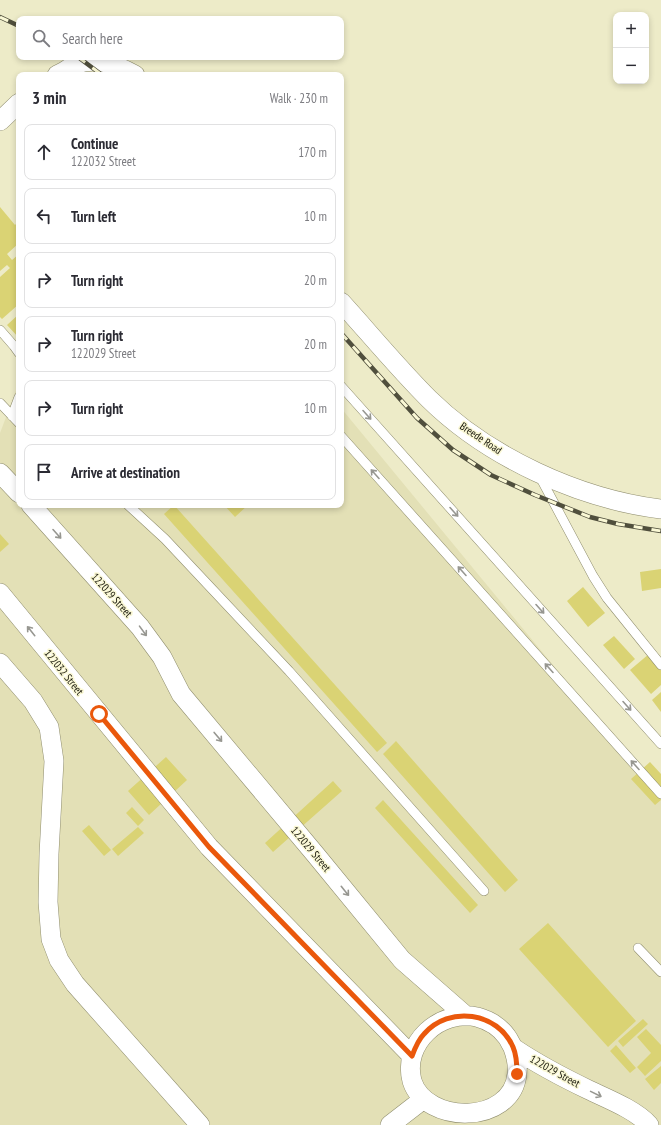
<!DOCTYPE html>
<meta charset="utf-8">
<style>
body{margin:0;font-family:"PT Sans Narrow",sans-serif;background:#f7f7f7;color:#2b2b33}
.controls{position:absolute;right:12px;top:12px;display:grid;overflow:hidden;border-radius:8px;box-shadow:0 2px 6px #0003}
.controls button{width:36px;height:36px;display:grid;place-items:center;padding:0;border:0;border-bottom:1px solid #e1e1e2;background:#fff;color:#2b2b33;font:20px sans-serif}
.stop{position:absolute;width:12px;height:12px;margin:-9px;border:3px solid #ea580c;border-radius:50%;background:#fff}
.stop.end{background:#ea580c;border-color:#fff;box-shadow:0 1px 4px #0008}
.list{margin:0;padding:0;list-style:none}
h2{display:flex;justify-content:space-between;align-items:center;height:52px;margin:0;padding:0 16px;font-size:17px}
h2 small{font-size:13px;font-weight:400;color:#7c7c81}
.list li{display:grid;grid-template-columns:26px 1fr auto;gap:12px;align-items:center;box-sizing:border-box;height:56px;margin:0 8px 8px;padding:0 8px;border:1px solid #e1e1e2;border-radius:8px}
.list b{display:block;font-size:15px;white-space:nowrap}
.list p{margin:0;font-size:13px;white-space:nowrap;color:#7c7c81}
.list em{font-size:13px;font-style:normal;color:#7c7c81}
.icon{flex:none;width:22px;height:22px;fill:none;stroke:currentColor;stroke-width:2;stroke-linecap:round;stroke-linejoin:round}
.map{position:relative;flex:none;width:661px;height:1125px;overflow:hidden}
.search{position:absolute;background:#fff;box-shadow:0 2px 6px #0003;left:16px;top:16px;width:328px;height:44px;display:flex;align-items:center;gap:10px;box-sizing:border-box;padding:0 14px;border-radius:8px;color:#7c7c81;font-size:15px}
.panel{position:absolute;background:#fff;box-shadow:0 2px 6px #0003;left:16px;top:72px;width:328px;height:436px;border-radius:8px}
.map>svg:first-child{display:block}
.built{fill:#e3e0b6}
.building{fill:#dad374}
.lines{fill:none;stroke-linecap:round;stroke-linejoin:round}
.service-casing{stroke:#8f8d6e;stroke-width:10}
.minor-casing{stroke:#8f8d6e;stroke-width:20}
.service{stroke:#fff;stroke-width:9}
.minor{stroke:#fff;stroke-width:19}
.rail-casing{stroke:#504f3d;stroke-width:4.5}
.rail{stroke:#faf8d5;stroke-width:3;stroke-dasharray:9;stroke-linecap:butt}
.oneway{stroke:#979791}
.route{stroke:#ea580c;stroke-width:5}
.labels{text-anchor:middle;stroke-width:3;stroke-linejoin:round;paint-order:stroke}
.street-label{font-size:11px;fill:#18170b;stroke:#faf8d5}
</style>
<div class="map">
<svg width="661" height="1125" viewBox="0 0 661 1125">
<rect width="100%" height="100%" fill="#edebc8"/>
<path class="built" d="M19,383V505H341V408L661,796V1125H0V433Z"/>
<path class="building" d="M0,207L15,225L19,221V243L7,254L12,260L19,254V304L2,319L0,317V277L10,268L7,265L0,271Z
M19,314V338L7,325Z
M174,505L387,743L377,752L164,514Z
M224,505H248L235,517Z
M0,534L9,544L0,552Z
M661,569V588L642,591L640,572Z
M583,587L605,613L588,627L567,601Z
M614,636L635,659L624,669L603,645Z
M649,654L661,668V685L651,694L630,670Z
M661,692V712L652,700Z
M396,741L518,880L505,892L383,754Z
M166,757L187,780L149,815L128,791Z
M650,762L661,774V800L655,805L631,779Z
M333,781L342,791L273,852L265,843Z
M383,800L478,905L470,913L375,808Z
M132,807L144,820L138,826L126,813Z
M89,825L111,850L104,856L82,831Z
M138,827L144,833L118,856L112,849Z
M548,923L636,1021L608,1047L519,949Z
M643,1019L648,1024L623,1047L618,1041Z
M646,1029L661,1045V1061L645,1076L637,1067L651,1053L637,1037Z
M616,1045L636,1068L630,1073L610,1051Z
M661,1066V1083L654,1090L645,1079Z"/>
<g class="lines">
<defs>
<path id="service" d="M0,330L14,346L19,353
M341,386L661,744
M0,403L19,423
M12,416L19,397
M341,436L661,794
M539,475L593,576L607,598L661,665
M128,505L165,539L289,671L484,891
M638,948L661,972"/>
<path id="minor" d="M57,75C64,72 70,67 77,64C97,57 117,65 135,75
M0,121L19,103
M341,302C370,334 398,368 429,399C488,457 579,499 661,509
M0,473L19,493
M31,505L140,627L162,657L181,694L315,854L402,960L466,1016
M0,593L209,847L412,1056
M0,663L33,701L49,727L54,761L49,854L48,902L51,939L59,960L75,984L200,1125
M513,1048C516,1056 518,1065 517,1074C512,1125 426,1125 412,1081C402,1043 440,1009 477,1017C488,1020 500,1027 507,1037C510,1041 511,1046 515,1049C539,1065 564,1078 589,1090C608,1099 636,1110 649,1125
M390,1125L421,1101"/>
</defs>
<use href="#service" class="service-casing"/>
<use href="#minor" class="minor-casing"/>
<use href="#service" class="service"/>
<use href="#minor" class="minor"/>
<defs>
<path id="rail" d="M0,17L19,26
M78,57L102,75
M341,333L417,418L453,450L491,475L535,495L590,517L618,524L661,531"/>
</defs>
<use href="#rail" class="rail-casing"/>
<use href="#rail" class="rail"/>
</g>
<defs><path id="oneway-shaft" d="M-6 0H5M1.5-3L5.5 0L1.5 3" fill="none" stroke-width="1.6" stroke-linecap="round" stroke-linejoin="round"/></defs>
<g class="oneway">
<use href="#oneway-shaft" transform="translate(367 415) rotate(48)"/>
<use href="#oneway-shaft" transform="translate(375 474) rotate(-132)"/>
<use href="#oneway-shaft" transform="translate(454 512) rotate(48)"/>
<use href="#oneway-shaft" transform="translate(57 534) rotate(48)"/>
<use href="#oneway-shaft" transform="translate(462 571) rotate(-132)"/>
<use href="#oneway-shaft" transform="translate(540 609) rotate(48)"/>
<use href="#oneway-shaft" transform="translate(31 631) rotate(-129)"/>
<use href="#oneway-shaft" transform="translate(143 631) rotate(54)"/>
<use href="#oneway-shaft" transform="translate(549 668) rotate(-132)"/>
<use href="#oneway-shaft" transform="translate(627 706) rotate(48)"/>
<use href="#oneway-shaft" transform="translate(218 737) rotate(50)"/>
<use href="#oneway-shaft" transform="translate(635 765) rotate(-132)"/>
<use href="#oneway-shaft" transform="translate(345 891) rotate(51)"/>
<use href="#oneway-shaft" transform="translate(596 1094) rotate(26)"/>
</g>
<g class="lines">
<path class="route" d="M99,714L209,847L412,1056C415,1048 418,1040 424,1034C449,1005 498,1012 513,1047C517,1056 517,1065 517,1074"/>
</g>
<g class="labels">
<g class="street-label">
<text transform="translate(481 438) rotate(34)" y="4">Breede Road</text>
<text transform="translate(112 595) rotate(48)" y="4">122029 Street</text>
<text transform="translate(64 672) rotate(51)" y="4">122032 Street</text>
<text transform="translate(311 849) rotate(50)" y="4">122029 Street</text>
<text transform="translate(555 1071) rotate(29)" y="4">122029 Street</text>
</g>
</g>
</svg>
<div class="controls">
<button>+</button>
<button>−</button>
</div>
<div class="stop" style="left:99px;top:714px"></div>
<div class="stop end" style="left:517px;top:1074px"></div>
<div class="search"><svg class="icon" aria-label="search" viewBox="0 0 24 24"><circle cx="10" cy="10" r="6"/><path d="M15 15l6 6"/></svg>Search here</div>
<section class="panel">
<h2>3 min<small>Walk · 230 m</small></h2>
<ul class="list">
<li><svg class="icon" aria-label="ahead" viewBox="0 0 24 24"><path d="M12 20V5M6 11l6-6 6 6"/></svg><div><b>Continue</b><p>122032 Street</p></div><em>170 m</em></li>
<li><svg class="icon" aria-label="left" viewBox="0 0 24 24"><path d="M17 20v-9H6M10 6l-5 5 5 5"/></svg><div><b>Turn left</b></div><em>10 m</em></li>
<li><svg class="icon" aria-label="right" viewBox="0 0 24 24"><path d="M7 20v-9h11M14 6l5 5-5 5"/></svg><div><b>Turn right</b></div><em>20 m</em></li>
<li><svg class="icon" aria-label="right" viewBox="0 0 24 24"><path d="M7 20v-9h11M14 6l5 5-5 5"/></svg><div><b>Turn right</b><p>122029 Street</p></div><em>20 m</em></li>
<li><svg class="icon" aria-label="right" viewBox="0 0 24 24"><path d="M7 20v-9h11M14 6l5 5-5 5"/></svg><div><b>Turn right</b></div><em>10 m</em></li>
<li><svg class="icon" aria-label="arrive" viewBox="0 0 24 24"><path d="M6 21V4h12l-3 4 3 4H6"/></svg><div><b>Arrive at destination</b></div></li>
</ul>
</section>
</div>
